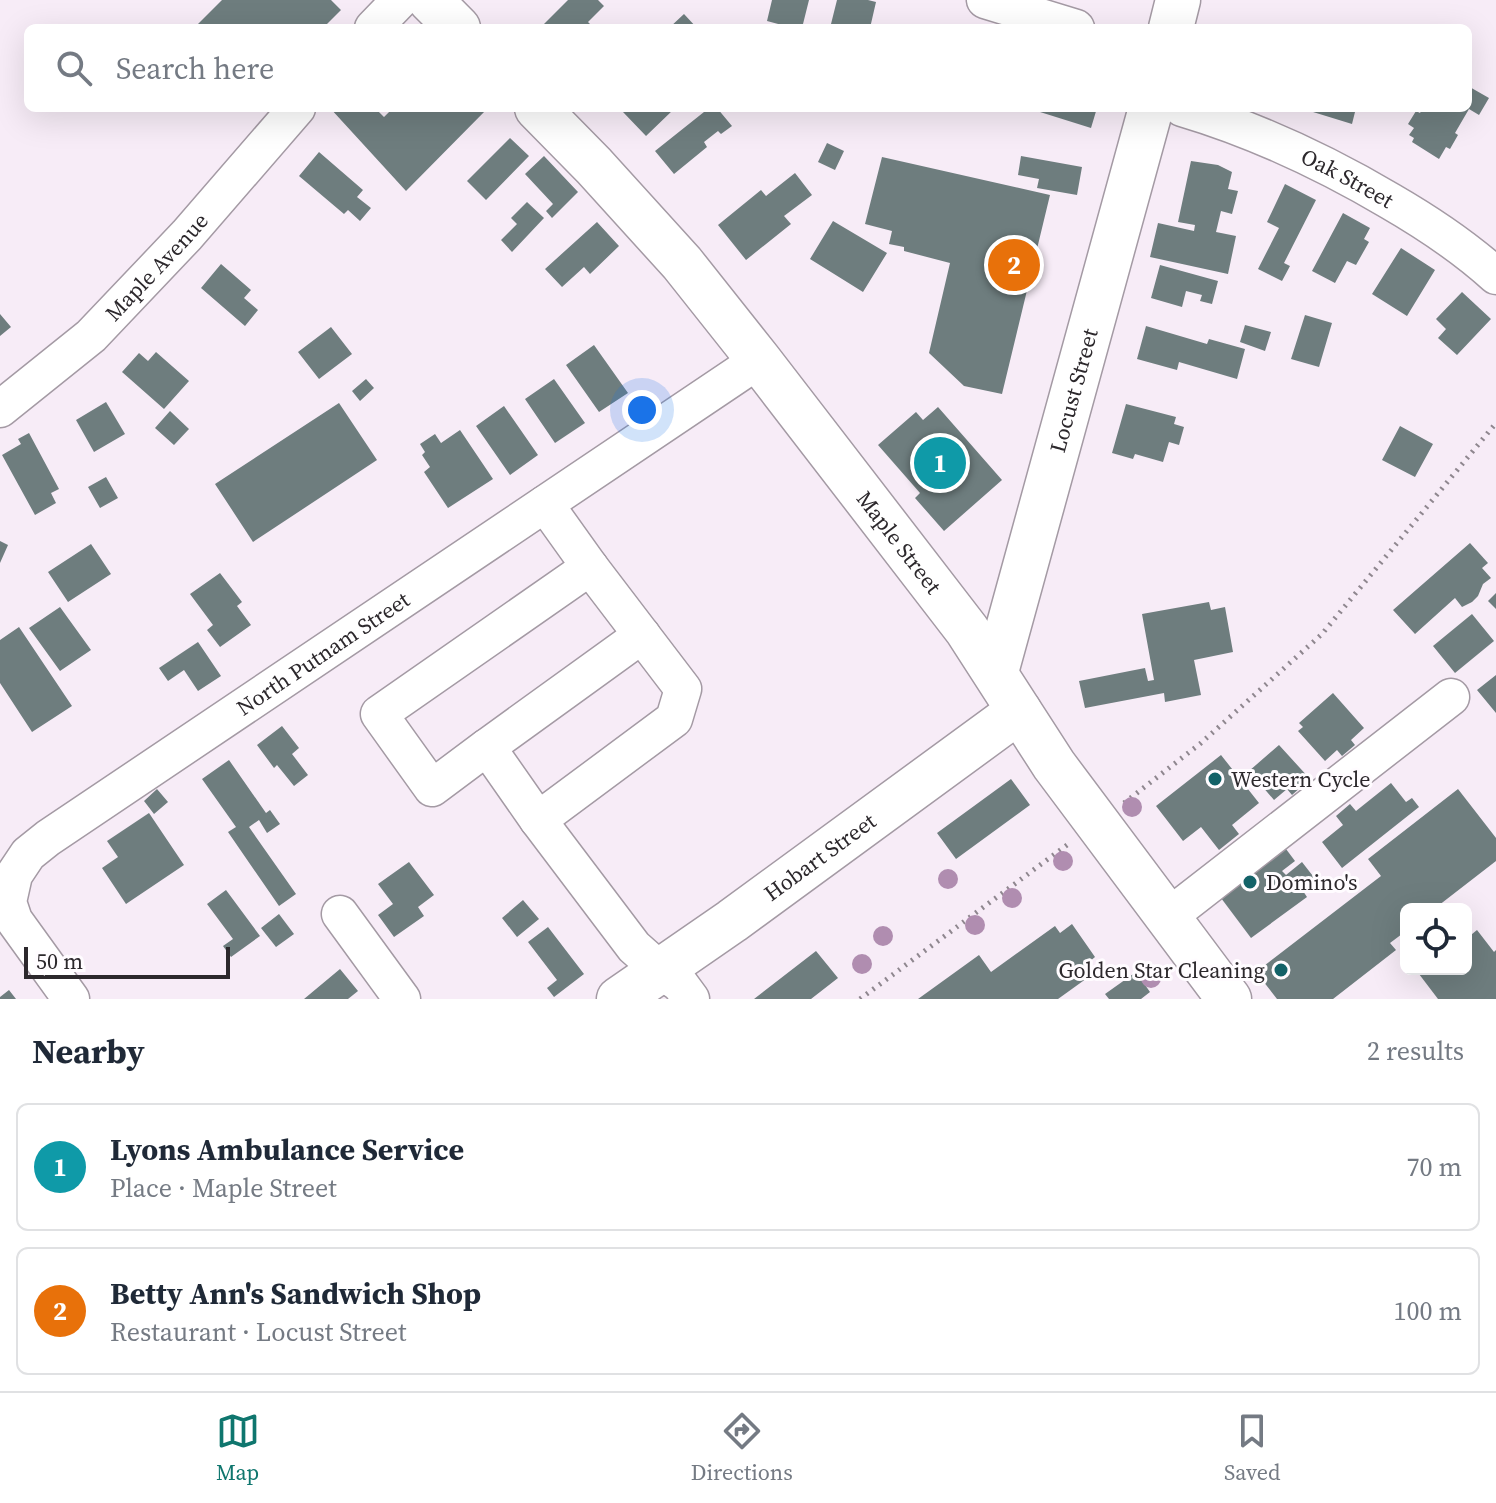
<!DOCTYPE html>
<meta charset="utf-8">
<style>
body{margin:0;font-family:"Source Serif 4",serif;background:#f6f6f7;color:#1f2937}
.controls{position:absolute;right:24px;bottom:24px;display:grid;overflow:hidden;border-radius:12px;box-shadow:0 8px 32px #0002}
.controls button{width:72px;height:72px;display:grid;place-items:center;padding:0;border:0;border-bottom:2px solid #e0e1e3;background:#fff;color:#1f2937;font:40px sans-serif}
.scale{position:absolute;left:24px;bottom:20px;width:206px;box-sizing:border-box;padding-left:8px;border:4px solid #2c282c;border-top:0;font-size:22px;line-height:28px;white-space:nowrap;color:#2c282c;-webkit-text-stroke:6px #fffcff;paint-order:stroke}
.you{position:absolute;left:642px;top:410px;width:28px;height:28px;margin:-20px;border:6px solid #fff;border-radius:50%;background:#1a73e8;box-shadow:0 0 0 12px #1a73e833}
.badge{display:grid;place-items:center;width:52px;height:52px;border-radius:50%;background:#0f766e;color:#fff;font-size:26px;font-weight:700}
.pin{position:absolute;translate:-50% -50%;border:4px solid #fff;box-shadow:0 2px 8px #0006}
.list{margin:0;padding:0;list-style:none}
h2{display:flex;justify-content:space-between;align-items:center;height:104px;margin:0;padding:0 32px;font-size:34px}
h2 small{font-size:26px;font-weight:400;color:#747a83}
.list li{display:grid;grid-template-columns:52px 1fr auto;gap:24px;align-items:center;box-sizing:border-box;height:128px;margin:0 16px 16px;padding:0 16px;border:2px solid #e0e1e3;border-radius:12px}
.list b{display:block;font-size:30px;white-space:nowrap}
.list p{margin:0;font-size:26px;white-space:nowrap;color:#747a83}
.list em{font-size:26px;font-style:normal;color:#747a83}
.icon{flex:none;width:44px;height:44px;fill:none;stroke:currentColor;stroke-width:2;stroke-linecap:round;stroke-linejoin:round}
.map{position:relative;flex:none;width:1496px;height:999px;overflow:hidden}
.search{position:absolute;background:#fff;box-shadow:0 8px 32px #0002;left:24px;right:24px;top:24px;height:88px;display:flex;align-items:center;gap:20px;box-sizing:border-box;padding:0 28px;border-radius:12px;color:#747a83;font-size:30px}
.sheet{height:392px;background:#fff}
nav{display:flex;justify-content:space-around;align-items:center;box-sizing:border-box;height:112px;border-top:2px solid #e0e1e3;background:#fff;font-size:22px;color:#747a83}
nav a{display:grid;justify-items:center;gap:4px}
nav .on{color:#0f766e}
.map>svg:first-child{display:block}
.building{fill:#6e7d7e}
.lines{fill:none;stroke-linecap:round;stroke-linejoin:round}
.minor-casing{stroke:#a49aa4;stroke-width:39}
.major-casing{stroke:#a49aa4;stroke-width:47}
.path{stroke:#8f878f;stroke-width:5;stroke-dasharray:2 6;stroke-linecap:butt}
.minor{stroke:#fff;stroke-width:36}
.major{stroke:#fff;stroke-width:44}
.tree{fill:#b08db0}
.poi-dot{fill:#136268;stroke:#fffcff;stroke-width:3}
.labels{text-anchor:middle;stroke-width:6;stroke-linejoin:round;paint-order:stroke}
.street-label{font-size:22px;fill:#2c282c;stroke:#fffcff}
.poi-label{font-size:22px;fill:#2c282c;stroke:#fffcff;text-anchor:start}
</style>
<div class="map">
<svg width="1496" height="999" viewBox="0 0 1496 999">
<rect width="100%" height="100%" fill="#f7ecf7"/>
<path class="building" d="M222,0H331L341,10L323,28H194Z
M568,0H598L604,6L588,22L592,26L591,28H540Z
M772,0H809L802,28H793L767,21Z
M837,0H868L876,2L870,28H830Z
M684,14L697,28H669Z
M1468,86L1489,98L1479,115L1469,109L1455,133L1458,135L1450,149L1446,147L1439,159L1412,142L1414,138L1409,135L1414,128L1408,124L1416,111L1420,113L1423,108H1468Z
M330,108H375L384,117L393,108H488L406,191Z
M627,108H672L673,110L646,136L623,112Z
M709,108H717L732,126L721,134L718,131L704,142L707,147L674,174L655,151Z
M1042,108H1097L1091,128L1040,112Z
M1300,108H1356L1352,124Z
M510,138L529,156L486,200L467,181Z
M827,143L844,151L835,170L818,162Z
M319,152L363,190L357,197L371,208L360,221L348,210L344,214L299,176Z
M544,156L578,192L552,218L546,211L553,204L525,174Z
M1021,156L1082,167L1077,195L1037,188L1039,179L1018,175Z
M882,157L1050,195L1002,394L964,386L929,353L950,263L904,251V247L889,244L892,231L865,224Z
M1191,161L1218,165L1232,172L1228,189L1238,191L1232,214L1221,211L1216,232L1236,236L1228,274L1150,257L1158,223L1194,231L1195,225L1178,222Z
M795,173L812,195L784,216L791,224L746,260L718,225L761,190L766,196Z
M1285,184L1316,200L1284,263L1290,266L1282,281L1258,269L1279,228L1267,222Z
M527,202L544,218L512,252L501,240L517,224L511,218Z
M1343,213L1370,228L1364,239L1369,242L1356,265L1347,261L1335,283L1312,271Z
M833,221L887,253L863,292L810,259Z
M597,222L619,246L590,274L584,267L562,287L545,269Z
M1401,248L1435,270L1407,316L1372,294Z
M221,264L251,290L244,298L258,310L245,326L201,288Z
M1160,265L1218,281L1212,304L1200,301L1202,295L1186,291L1182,307L1151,298Z
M1462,292L1491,319L1457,355L1438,338L1446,329L1436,319Z
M0,314L11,327L0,336Z
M1305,315L1332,323L1319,367L1291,359Z
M1245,325L1271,332L1265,351L1240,342Z
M1146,326L1207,344L1209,339L1245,349L1237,379L1179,362L1177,370L1137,359Z
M331,327L352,354L319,379L298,352Z
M594,345L628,393L599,412L566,365Z
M156,352L189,381L164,409L122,372L139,353L148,361Z
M366,379L374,388L360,401L352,391Z
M554,379L585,423L555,443L525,399Z
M106,402L125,434L94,452L76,420Z
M339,403L377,460L253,542L215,484Z
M1126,404L1176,417L1174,424L1184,427L1179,445L1169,442L1163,462L1135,454L1133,459L1112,453Z
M504,406L538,455L510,475L476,426Z
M938,407L1002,480L944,531L915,498L920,493L878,445L916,412L923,420Z
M170,411L189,429L174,445L155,428Z
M1400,426L1433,444L1415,477L1382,460Z
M460,430L493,479L448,508L424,472L430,467L422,455L425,452L420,444L435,434L441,443Z
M29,433L59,489L51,493L56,503L35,515L2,455L21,444L18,439Z
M106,477L118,498L100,508L88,487Z
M0,541L8,545L0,563Z
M1470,543L1488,563L1482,568L1491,578L1483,584L1478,596L1472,602L1462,607L1455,598L1415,634L1393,610Z
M91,544L111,574L68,602L48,572Z
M220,573L242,602L237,606L251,625L220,647L207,630L213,625L190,594Z
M1496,593V609L1488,601Z
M1209,602L1211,610L1225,607L1233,652L1194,660L1201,695L1165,702L1164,693L1085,708L1079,681L1145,668L1148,681L1154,680L1142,614Z
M60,607L91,650L60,671L29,628Z
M1472,614L1494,641L1455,673L1433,646Z
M19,627L72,706L32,732L0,683V640Z
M198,642L221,676L198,691L184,670L168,681L159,668Z
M1496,675V713L1477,690Z
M1333,693L1364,728L1351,740L1355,745L1342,756L1337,750L1325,761L1298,731L1303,727L1299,723Z
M282,726L299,748L292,754L308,775L294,786L277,765L274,768L257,745Z
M1279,745L1310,779L1292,795L1287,789L1274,800L1249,771Z
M1221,755L1259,803L1232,825L1239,834L1219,850L1201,827L1183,841L1156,806Z
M229,760L266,813L270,810L280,824L267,833L259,820L249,827L296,894L279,906L228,832L236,827L202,779Z
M1011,779L1030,805L956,859L937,833Z
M1391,783L1406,802L1412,798L1419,807L1342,868L1322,842L1343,825L1336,816L1350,804L1356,811Z
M157,789L168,802L154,814L144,801Z
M1458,789L1496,838V861L1434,909H1406V931L1390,943L1396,950L1333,999H1277L1256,972L1381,876L1368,859Z
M149,813L184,865L126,904L102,868L118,857L107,841Z
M1283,845L1295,861L1282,871L1286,875L1302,862L1316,880L1303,891L1307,897L1251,938L1218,894Z
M409,862L434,895L418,907L424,916L394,937L378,915L393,904L378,884Z
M226,890L260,936L231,957L223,946L233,939L207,904Z
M523,900L539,919L517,937L502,918Z
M279,914L294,934L276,947L261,928Z
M1072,924L1095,957L1083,967L1090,976L1058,999H918L979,955L991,972L1055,926L1060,933Z
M548,927L584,974L554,997L547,988L557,980L528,942Z
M1477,930L1494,952L1496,950V999H1438L1419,974L1426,969H1466V939Z
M816,951L838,978L811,999H754Z
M340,969L358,991L348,999H304Z
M1136,972L1150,992L1141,999H1109L1105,994Z
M9,990L16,999H0V997Z"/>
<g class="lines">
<defs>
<g id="minor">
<path d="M985,0L1076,28"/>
<path d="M373,28L400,0"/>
<path id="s1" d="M1182,108C1256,130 1324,162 1390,201C1428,223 1463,246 1496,276"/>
<path id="s2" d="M0,409L91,336L187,235L297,108"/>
<path d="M545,504L590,567L683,689L674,719L538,820L634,947L660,970L680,984L691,999"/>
<path d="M487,747L642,635"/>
<path d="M538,820L487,747L432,788L379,714L590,567"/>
<path d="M340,914L402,999"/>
<path d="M1168,917L1451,697"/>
<path id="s3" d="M71,999L14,920L8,902L14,875L28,854L48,838L759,360"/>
</g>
<g id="major">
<path d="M430,0L458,28"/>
<path d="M1171,28L1178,0"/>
<path id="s4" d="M537,108L594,166L682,263L759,360L967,630L1054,765L1229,999"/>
<path id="s5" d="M996,672L1151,108"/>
<path id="s6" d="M619,999L732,921L1019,711"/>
</g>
</defs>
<use href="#minor" class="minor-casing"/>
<use href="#major" class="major-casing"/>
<path class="path" d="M1124,803L1201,743L1322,634L1496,423
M860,999L1071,842"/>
<use href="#minor" class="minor"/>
<use href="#major" class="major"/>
</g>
<g class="tree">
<circle cx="1132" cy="807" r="10"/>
<circle cx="1063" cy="861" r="10"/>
<circle cx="948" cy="879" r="10"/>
<circle cx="1012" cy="898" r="10"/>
<circle cx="975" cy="925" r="10"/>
<circle cx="883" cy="936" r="10"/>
<circle cx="862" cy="964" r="10"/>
<circle cx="1151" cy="978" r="10"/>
</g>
<g class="poi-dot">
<circle cx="1215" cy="779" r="8"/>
<circle cx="1250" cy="882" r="8"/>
<circle cx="1281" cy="970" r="8"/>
</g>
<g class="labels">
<g class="street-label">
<text dy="8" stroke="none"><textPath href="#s1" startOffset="180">Oak Street</textPath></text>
<text dy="8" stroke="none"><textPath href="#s2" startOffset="212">Maple Avenue</textPath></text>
<text dy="8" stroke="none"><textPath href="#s5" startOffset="292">Locust Street</textPath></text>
<text dy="8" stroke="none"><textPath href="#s4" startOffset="566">Maple Street</textPath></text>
<text dy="8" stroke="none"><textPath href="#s3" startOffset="526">North Putnam Street</textPath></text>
<text dy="8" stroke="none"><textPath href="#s6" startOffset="246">Hobart Street</textPath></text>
</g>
<g class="poi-label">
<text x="1231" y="787">Western Cycle</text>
<text x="1266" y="890">Domino's</text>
<text x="1265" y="978" text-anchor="end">Golden Star Cleaning</text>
</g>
</g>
</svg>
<div class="controls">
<button><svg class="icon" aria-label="locate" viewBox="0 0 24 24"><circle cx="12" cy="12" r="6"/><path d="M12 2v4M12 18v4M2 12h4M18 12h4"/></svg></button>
</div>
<div class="scale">50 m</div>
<div class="you"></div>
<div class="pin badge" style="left:940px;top:463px;background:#0f9aa8">1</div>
<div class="pin badge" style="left:1014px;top:265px;background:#e8710a">2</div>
<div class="search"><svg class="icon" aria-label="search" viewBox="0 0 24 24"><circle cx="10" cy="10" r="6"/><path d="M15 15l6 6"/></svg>Search here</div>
</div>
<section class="sheet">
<h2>Nearby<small>2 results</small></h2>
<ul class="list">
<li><span class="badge" style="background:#0f9aa8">1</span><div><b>Lyons Ambulance Service</b><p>Place · Maple Street</p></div><em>70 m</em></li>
<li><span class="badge" style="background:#e8710a">2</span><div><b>Betty Ann's Sandwich Shop</b><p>Restaurant · Locust Street</p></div><em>100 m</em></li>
</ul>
</section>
<nav>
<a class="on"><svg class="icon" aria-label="map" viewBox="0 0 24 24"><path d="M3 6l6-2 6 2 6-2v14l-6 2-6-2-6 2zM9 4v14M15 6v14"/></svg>Map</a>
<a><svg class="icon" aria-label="directions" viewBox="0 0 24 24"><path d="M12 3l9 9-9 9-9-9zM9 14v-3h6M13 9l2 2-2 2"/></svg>Directions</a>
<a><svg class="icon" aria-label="saved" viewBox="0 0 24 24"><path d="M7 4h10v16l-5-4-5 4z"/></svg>Saved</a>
</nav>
